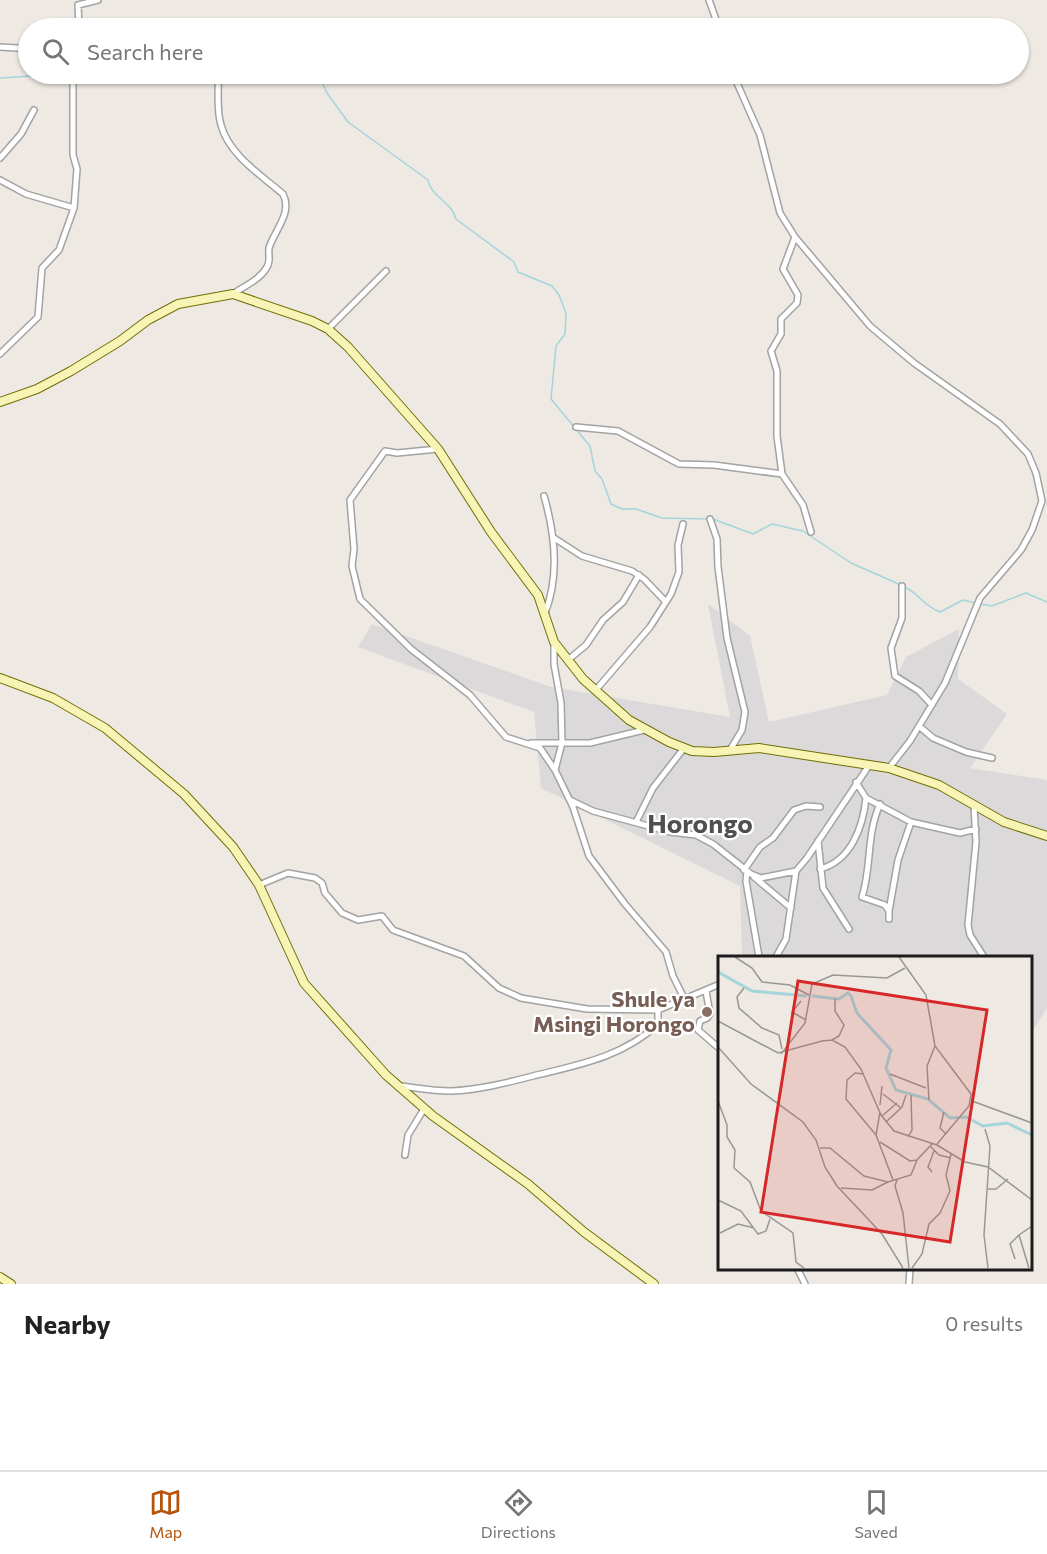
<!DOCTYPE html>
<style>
body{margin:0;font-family:Commissioner,sans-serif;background:#f2f2f2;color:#222}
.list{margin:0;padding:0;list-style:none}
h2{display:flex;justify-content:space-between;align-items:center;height:78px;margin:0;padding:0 24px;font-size:26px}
h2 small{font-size:20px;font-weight:400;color:#767676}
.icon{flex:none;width:33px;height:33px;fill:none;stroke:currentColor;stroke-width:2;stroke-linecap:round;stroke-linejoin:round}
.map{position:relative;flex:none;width:1047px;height:1284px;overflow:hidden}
.search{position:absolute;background:#fff;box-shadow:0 2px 4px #0004;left:18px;right:18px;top:18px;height:66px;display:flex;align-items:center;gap:15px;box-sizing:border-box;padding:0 21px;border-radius:33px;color:#767676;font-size:22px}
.sheet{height:186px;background:#fff}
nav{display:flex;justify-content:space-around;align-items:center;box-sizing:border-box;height:84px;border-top:2px solid #e0e0e0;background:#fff;font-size:16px;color:#767676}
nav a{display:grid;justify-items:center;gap:3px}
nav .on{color:#b45309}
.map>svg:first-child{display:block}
.residential{fill:#dbd9da}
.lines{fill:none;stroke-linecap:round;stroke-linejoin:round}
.stream{stroke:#a3d5db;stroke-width:1.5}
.street-casing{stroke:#a3a3a3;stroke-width:8}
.secondary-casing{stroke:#706f07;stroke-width:10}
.street{stroke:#fff;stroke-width:5}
.secondary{stroke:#f8f4b6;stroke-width:8}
.education-dot{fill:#8d6e63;stroke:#fff;stroke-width:2}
.labels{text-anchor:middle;stroke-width:4.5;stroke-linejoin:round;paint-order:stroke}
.education-label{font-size:22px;font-weight:bold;fill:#785e54;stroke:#fff;text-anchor:end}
.quarter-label{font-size:26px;font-weight:bold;fill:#4f4f4f;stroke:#fff}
.inset-river{fill:none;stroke:#a3d5db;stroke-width:3}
.inset-road{fill:none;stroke:#9a9793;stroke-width:1.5}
.view{fill:#d62828;fill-opacity:0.15;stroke:#d62828;stroke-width:3}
.inset-edge{fill:none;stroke:#1c1c1c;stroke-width:3}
</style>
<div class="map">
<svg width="1047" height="1284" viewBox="0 0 1047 1284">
<rect width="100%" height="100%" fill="#eee9e2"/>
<path class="residential" d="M708,604L750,636L769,722L887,695L906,657L959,629L958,679L1007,714L970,768L1047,780V1008L1031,1033L1030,957H742L740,886L541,788L534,712L358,647L372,624L551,687L730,717Z"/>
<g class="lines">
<path class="stream" d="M269,28L282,22L291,28
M318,74L327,93L348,122L428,180C431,197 452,202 456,219L514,262L518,272L552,286L559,295L566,313L565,334L556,346L551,399L590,446L595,471L602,479L611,504L622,509H636L662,518L708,519
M0,78L60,74
M713,519L753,534L772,524L803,531L851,563L901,585
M905,587C920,594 922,605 940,612L963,600L976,603
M980,604L992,606L1026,593L1047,602"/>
<defs>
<path id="street" d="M709,0L719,28
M79,28L78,5L98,0
M0,47L18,48L28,53
M218,74C219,90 216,109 221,125C229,155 261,175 283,194C293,213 274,231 269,248C268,255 271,261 267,267C260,280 244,286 233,294
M733,74L760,135L780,213L795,237L870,326L914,363L1000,424L1028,454L1036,473L1042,501L1032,530L1021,550L980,598L945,683L910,741L889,768
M0,158L21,134L34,110
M0,180L26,194L74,208
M795,237L783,269L798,295L797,303L781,319V334L771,351L777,371V436L782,474L803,505L811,532
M328,329L386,271
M0,354L38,317L42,268L59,250L74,208L77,169L73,155V74
M576,427L618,431L679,464L714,465L782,474
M438,449L397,453L385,451L350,500L354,549L352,566L360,599L411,649L470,695L506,737L540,748L555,770
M544,496C555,534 560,575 545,613
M710,519L717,539L718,567L727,638L745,712L742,730L730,750
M554,538L582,556L632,571L644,579L666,602
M902,586V618L891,648L895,676L919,691L932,705
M554,642V664L561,703L562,743L555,770L573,807L589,856L625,904L666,952L673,976L684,998
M568,660L586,645L603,620L623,602L639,575
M595,691L650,627L671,594L679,572L678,545L683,524
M919,726L933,738L966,752L992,758
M531,743H590L644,730
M856,782L866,798L911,822L960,833L976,829
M570,800L593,811L670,832L696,835L713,844L751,874L761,878L796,871
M880,804C866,835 872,866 862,897L885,905L889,911V919
M974,805L976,842L968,925L970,935L984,957
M636,822L653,788L684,748
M818,841L823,888L849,929
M820,869C851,861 863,827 866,798
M744,870L760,847L773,838L794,810L806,806L820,807
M747,871L746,881L759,957
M754,877L791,908
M259,885L288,873L315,878L322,883L325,893L342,913L358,920L382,916L393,930L464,956L499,988L521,998L587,1009L658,1010L720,984
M889,911L898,860L911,822
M776,957L786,939L796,871L807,858L870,764
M706,991L710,1014L707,1018L700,1021L698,1030L720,1049
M401,1086C417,1088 434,1091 451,1091C478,1090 506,1083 533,1076C578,1065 623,1057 658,1024V1010
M405,1155L408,1135L424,1109
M797,1268L805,1284
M909,1284L910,1268"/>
<path id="secondary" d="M0,402L37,389L71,371L120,341L148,320L178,304L233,294L312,321L328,329L348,347L438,449L491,532L538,595L554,642L583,679L629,720L669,742L692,751L714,752L759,748L889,768L939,785L1004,822L1047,836
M0,678L53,698L105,728L184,794L233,847L259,885L304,983L386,1075L433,1116L528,1184L584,1232L654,1284
M0,1277L11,1284"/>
</defs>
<use href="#street" class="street-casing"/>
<use href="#secondary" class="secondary-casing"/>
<use href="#street" class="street"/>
<use href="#secondary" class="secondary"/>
</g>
<circle class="education-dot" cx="707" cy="1012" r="6"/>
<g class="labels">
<g class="education-label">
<text x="695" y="1007">Shule ya<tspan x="695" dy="25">Msingi Horongo</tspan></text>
</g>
<g class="quarter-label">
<text x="700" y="833">Horongo</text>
</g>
</g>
<g transform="translate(718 956)">
<rect width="314" height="314" fill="#eee9e2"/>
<path class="inset-river" d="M0,16L34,35L89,40M94,40L121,43L130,37L133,40L139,57L173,94L168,112L178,134L210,143L232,162L248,161L265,170L289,167L314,179"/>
<path class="inset-road" d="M17,1L34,12L44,26L72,29L91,39M181,1L208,39L217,90L253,138L251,150L219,188M26,32L19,41L21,52L44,72L61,79L64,93M83,45L74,56L88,64M0,65L60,97L104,85L114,84L127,91L143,113L163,159L176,175L219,189L247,206L270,211L314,244M114,84L121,80L126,69L117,55V43M0,91L33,128L85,166L98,184L107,211L119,230L164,278L185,312M63,98L87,67L94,28L115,19L169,22L187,12M146,118L137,117L129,124L128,143L158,179M172,118L208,132M165,138L183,152M211,144L209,110L217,90M0,145L9,169V181L17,194L16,212L32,226L43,255L75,277L78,306L86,312M254,145L314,167M162,149L164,130M162,156L158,179L175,224M226,156L222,172L228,178M164,160L179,147M168,166L184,151L188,139M267,173L272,190L266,279L270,312M190,181L194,174L193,139M162,186L192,205L199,204M212,190L221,199L233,202M102,192H112L146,220L170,226L193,219L199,204L215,187M214,216L210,211L216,195M179,224L177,230L185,257L191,312M123,232L154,234L170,226M270,233H278L290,223M0,244L23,255L40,278L48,275L52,263M2,277L20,268L36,272M297,303L292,288L301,279M194,312L204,298L211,268L222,257L232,235L228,219L233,198M311,312L301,279L314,270"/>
<path class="view" d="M80,25L269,54L232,286L43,256Z"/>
<rect width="314" height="314" class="inset-edge"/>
</g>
</svg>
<div class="search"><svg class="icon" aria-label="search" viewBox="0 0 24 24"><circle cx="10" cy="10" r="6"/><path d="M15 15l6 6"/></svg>Search here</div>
</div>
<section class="sheet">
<h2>Nearby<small>0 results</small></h2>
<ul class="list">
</ul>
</section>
<nav>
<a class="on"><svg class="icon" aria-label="map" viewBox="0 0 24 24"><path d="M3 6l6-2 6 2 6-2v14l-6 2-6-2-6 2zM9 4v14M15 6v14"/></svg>Map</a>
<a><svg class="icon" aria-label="directions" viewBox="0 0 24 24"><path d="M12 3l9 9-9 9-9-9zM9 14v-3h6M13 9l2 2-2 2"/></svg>Directions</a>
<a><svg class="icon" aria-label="saved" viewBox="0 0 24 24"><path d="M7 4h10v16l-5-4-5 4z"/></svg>Saved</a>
</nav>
